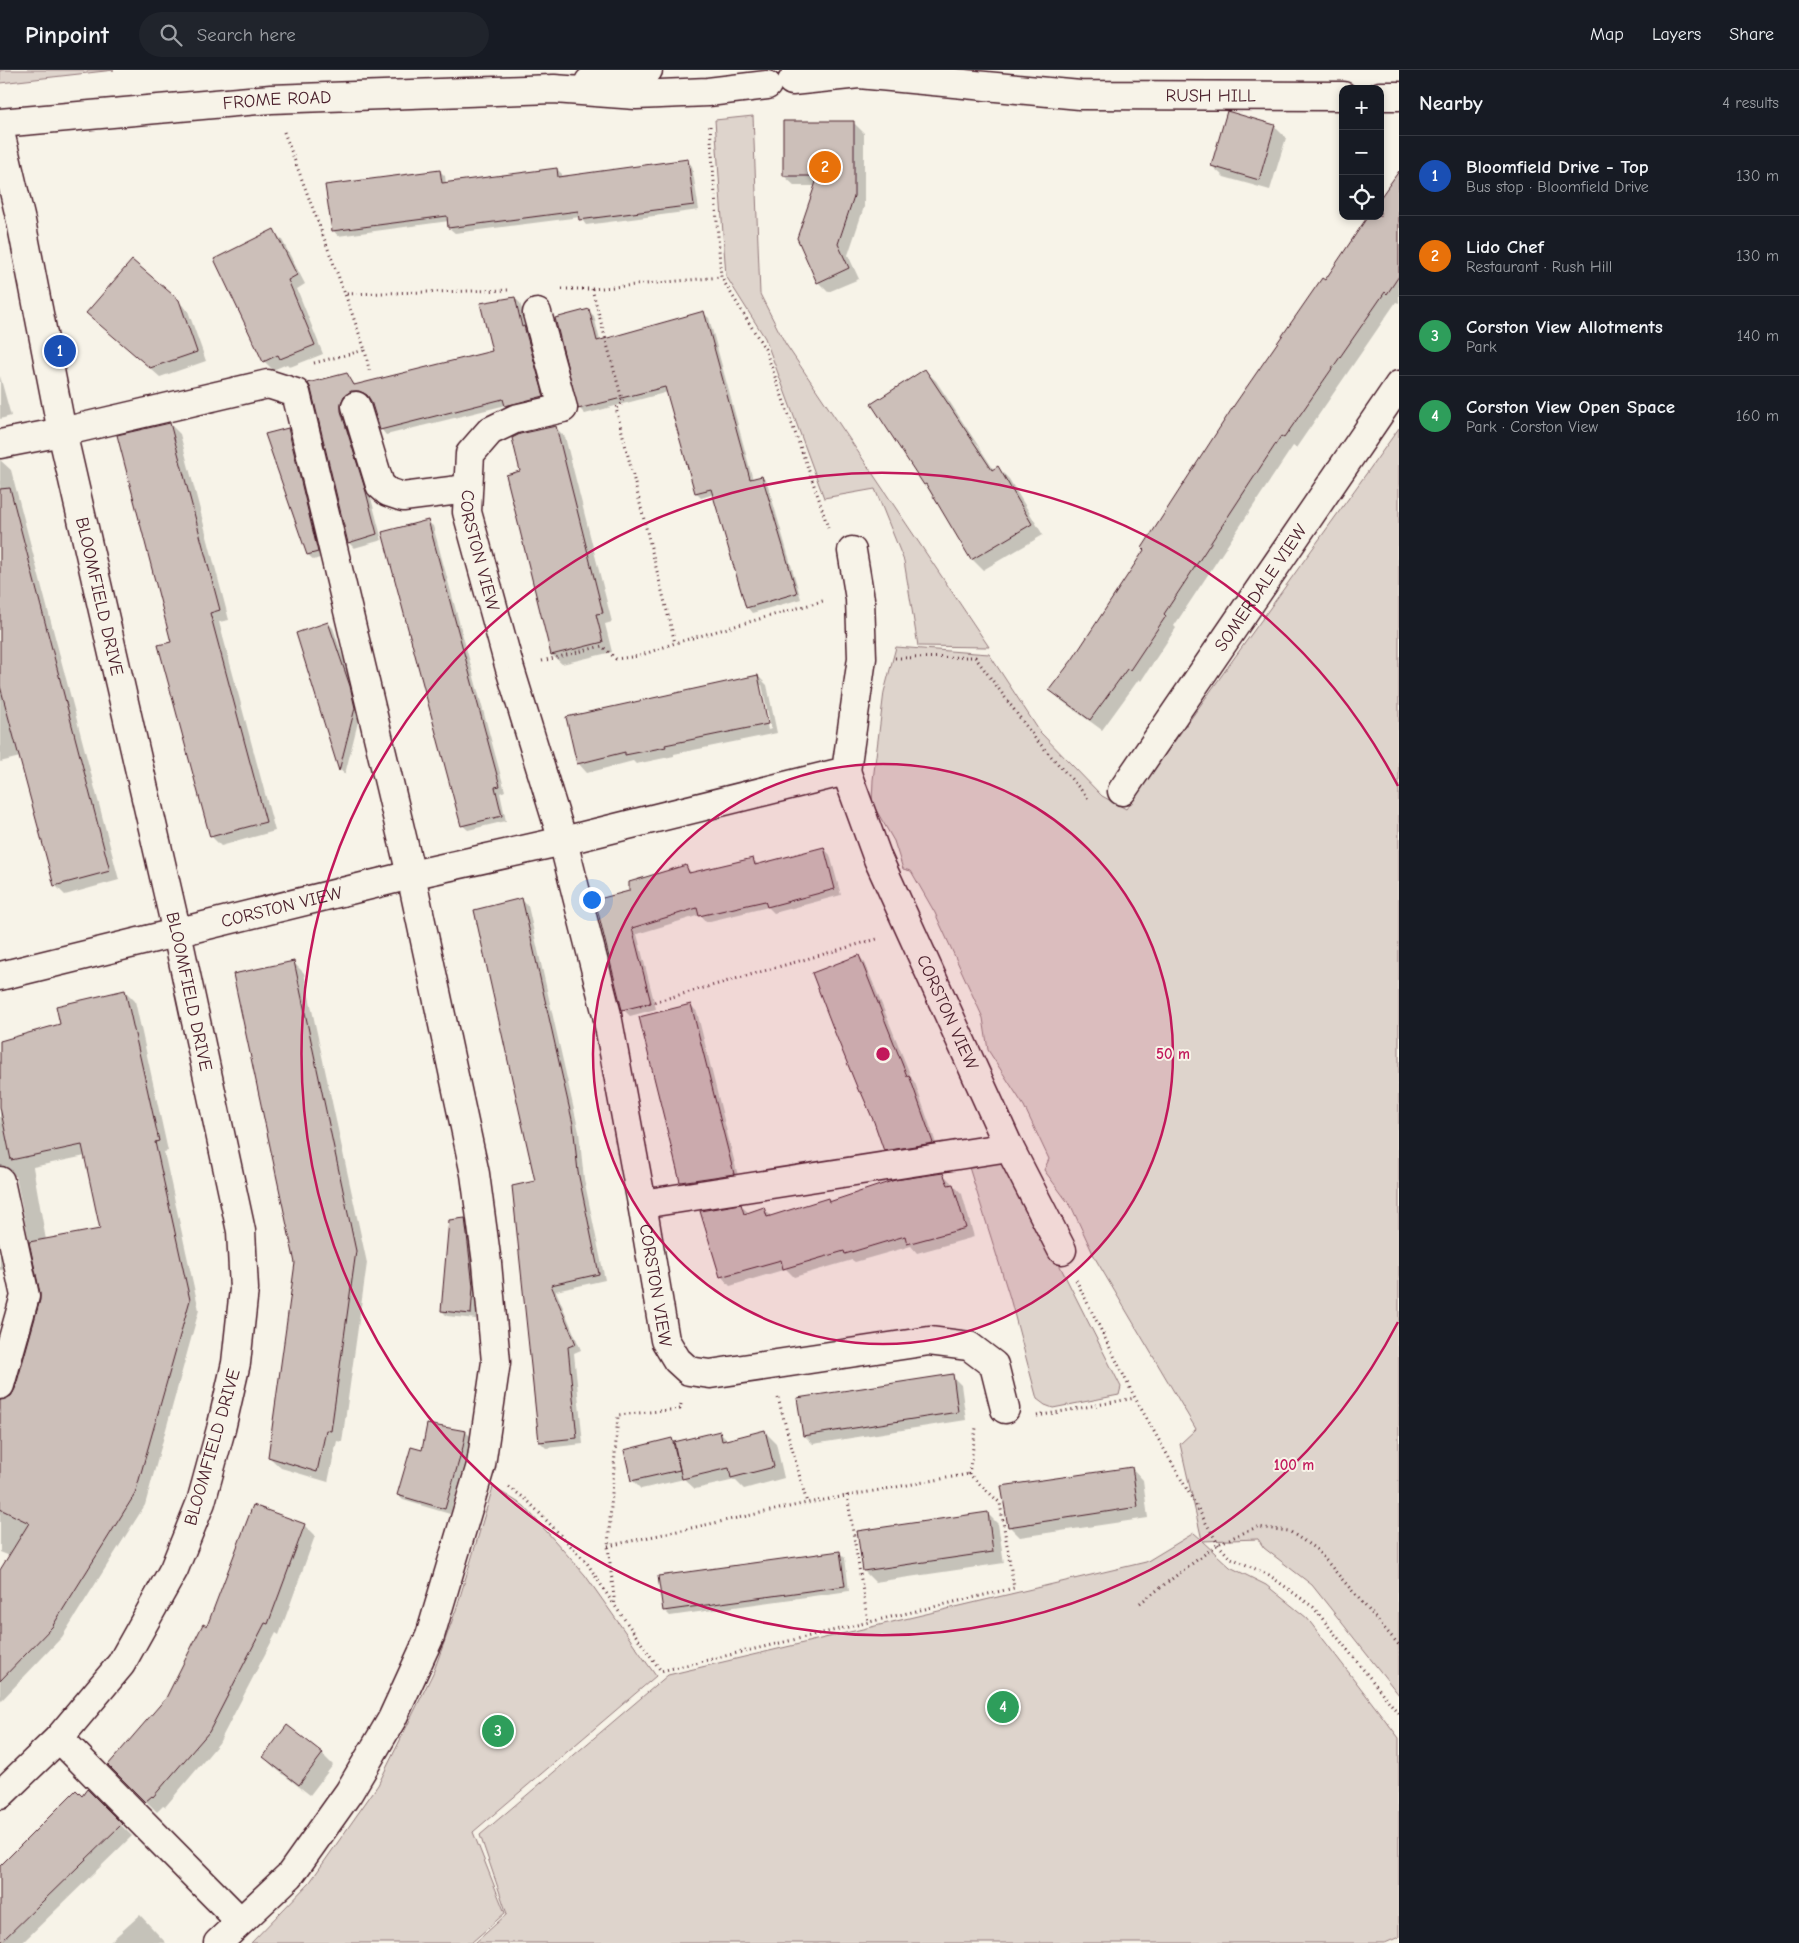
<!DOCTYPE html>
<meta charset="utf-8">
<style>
body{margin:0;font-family:"Comic Neue",sans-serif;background:#20242c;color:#f1f3f6}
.controls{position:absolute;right:15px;top:15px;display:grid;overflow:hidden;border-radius:10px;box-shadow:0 2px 8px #0003}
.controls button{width:45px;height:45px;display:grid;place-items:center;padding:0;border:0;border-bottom:1px solid #363941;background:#171b24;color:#f1f3f6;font:25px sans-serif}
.you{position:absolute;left:591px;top:829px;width:18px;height:18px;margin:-12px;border:4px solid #fff;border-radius:50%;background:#1a73e8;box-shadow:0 0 0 8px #1a73e833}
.badge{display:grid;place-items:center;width:32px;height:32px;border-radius:50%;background:#d1495b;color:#fff;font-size:16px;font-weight:700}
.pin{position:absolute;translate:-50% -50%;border:2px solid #fff;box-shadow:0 1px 5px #0006}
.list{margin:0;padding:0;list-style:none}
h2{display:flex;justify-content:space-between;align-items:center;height:65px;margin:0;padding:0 20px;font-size:21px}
h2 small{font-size:16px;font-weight:400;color:#9ea1a6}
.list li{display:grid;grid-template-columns:32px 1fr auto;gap:15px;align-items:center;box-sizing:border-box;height:80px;padding:0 20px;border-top:1px solid #363941}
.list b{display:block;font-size:19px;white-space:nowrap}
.list p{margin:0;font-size:16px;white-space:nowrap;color:#9ea1a6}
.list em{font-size:16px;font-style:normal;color:#9ea1a6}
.icon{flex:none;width:28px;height:28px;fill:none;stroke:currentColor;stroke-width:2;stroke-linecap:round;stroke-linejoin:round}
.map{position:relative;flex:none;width:1399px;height:1873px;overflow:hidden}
header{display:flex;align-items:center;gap:30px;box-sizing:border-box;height:70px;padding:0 25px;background:#171b24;border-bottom:1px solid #363941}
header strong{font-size:24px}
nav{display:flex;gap:28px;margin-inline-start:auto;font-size:18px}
.search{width:350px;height:45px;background:#20242c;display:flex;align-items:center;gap:12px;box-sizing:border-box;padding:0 18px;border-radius:28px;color:#9ea1a6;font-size:19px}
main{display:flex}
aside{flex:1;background:#171b24}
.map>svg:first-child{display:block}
.green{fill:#ded4cc;stroke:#947a7c}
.shadow{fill:#0003;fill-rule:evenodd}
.building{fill:#ccbfb9;stroke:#4a1f2b}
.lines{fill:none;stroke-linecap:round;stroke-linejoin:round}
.minor-casing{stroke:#4a1f2b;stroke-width:31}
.path{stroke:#4a1f2b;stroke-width:3;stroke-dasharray:1 4;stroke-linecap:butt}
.minor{stroke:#f7f3e8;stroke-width:28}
.ring{fill:none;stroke:#c2185b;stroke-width:2.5}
.labels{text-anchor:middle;stroke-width:4;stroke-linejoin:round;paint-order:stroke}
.street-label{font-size:18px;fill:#4a1f2b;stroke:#f7f3e8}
.centre{fill:#c2185b;stroke:#f7f3e8;stroke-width:2.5}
.ring-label{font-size:15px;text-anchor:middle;font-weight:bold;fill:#c2185b;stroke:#f7f3e8;stroke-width:4;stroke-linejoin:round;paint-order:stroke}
</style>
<header>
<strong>Pinpoint</strong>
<div class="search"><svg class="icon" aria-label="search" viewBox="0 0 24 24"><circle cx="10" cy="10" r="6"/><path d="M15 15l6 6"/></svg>Search here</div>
<nav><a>Map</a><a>Layers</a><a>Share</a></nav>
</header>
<main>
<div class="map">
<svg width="1399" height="1873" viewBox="0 0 1399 1873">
<rect width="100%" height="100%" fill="#f7f3e8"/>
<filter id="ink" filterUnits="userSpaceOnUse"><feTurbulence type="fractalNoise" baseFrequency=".02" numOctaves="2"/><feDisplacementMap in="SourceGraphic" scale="10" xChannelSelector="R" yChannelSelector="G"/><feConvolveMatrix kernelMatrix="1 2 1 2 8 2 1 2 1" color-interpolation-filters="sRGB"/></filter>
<g filter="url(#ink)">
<path class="green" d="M0,0H114L0,13Z
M753,46L760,224L785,273L989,577L918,576L904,491L875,419L824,428L765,268L726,206L715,50Z
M1399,358V1625L1312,1515L1264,1478L1258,1469L1202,1471L1230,1497L1266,1515L1307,1548L1399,1668V1867L1385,1873H475L507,1844L480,1765L668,1605L1146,1492L1194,1463L1202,1470L1180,1374L1196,1359L1095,1188L1072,1138L1044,1100L1049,1089L1024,1036L988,980L983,948L935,843L911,801L903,799L894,771L872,733L873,710L884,622L896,577L989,584L1040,662L1102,726L1126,739Z
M999,1087L1008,1093L1121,1317L1119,1325L1053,1338L1045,1335L1037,1329L1010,1228L968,1094Z
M493,1417L524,1436L585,1505L656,1606L473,1762L505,1843L471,1873H251L310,1812L378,1715L433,1603L456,1540Z"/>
<path class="shadow" d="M853,52L864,63V137L848,185L859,209L828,222L818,212L816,116H795L784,106Z
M1274,56L1286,68L1270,120L1224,107L1212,96Z
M687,90L692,96L699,140L586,155L580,147L455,163L449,158V151L338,166L333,160L440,101L445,106L446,114L557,99L562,104V108Z
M1399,104V233L1396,232L1296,378L1293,376L1174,556L1176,558L1141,611L1139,609L1102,660L1062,631L1051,620L1073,590L1325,212L1380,146Z
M273,161L282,170L305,214L297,219L323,284L290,297L287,294L273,300L264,291Z
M515,228L520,233L548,332L512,341L506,335L386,365L381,359L370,328L366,326H357L346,347L371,428L382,470L354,478L349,473L312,319L347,304L356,316L494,282Z
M178,231L188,241L206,291L160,307L88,243Z
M589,241L594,246L600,271L703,243L709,248L753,410L762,407L767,412L801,529L752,543L747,537L714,424L701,428L696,423L668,322L585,344L579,338Z
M925,300L936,311L994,400L998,398L1009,409L1043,465L983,500L972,489L925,414Z
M0,306L11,346L0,349Z
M170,354L180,364L229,550L219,552L275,761L221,776L211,766L173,573Z
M555,357L565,367L612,552L605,554L612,582L562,594L552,585L522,402Z
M288,359L293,365L322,487L314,490L308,485L267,365Z
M0,390L11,400L119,810L65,825L56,816L20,687L0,692Z
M427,451L433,456L505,721L500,723L506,751L468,760L462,755Z
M328,553L333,558L355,622L360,644L345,704L340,700L301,579Z
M758,606L767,615L777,663L674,684V686L636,694L633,691L587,703L578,693ZM759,615H762L771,659L768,660Z
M824,778L830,785L841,825L774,843L768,837L706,852L700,845L637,864L656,939L630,946L623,939L631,822L686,797L693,804L753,790L759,795Z
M522,830L528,836L579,1062L584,1109L605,1210L556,1221L581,1280L574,1283L583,1374L546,1378L540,1372L537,1112Z
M859,886L865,893L912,1009L915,1013L938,1079L892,1086L886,1080Z
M293,892L304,903L367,1193L342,1372L337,1371L328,1412L281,1398L269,1387L297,1193Z
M125,921L135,931L168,1081L164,1082L199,1240L145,1435L62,1567L0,1632V1502L10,1486L0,1482V1331L11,1327L16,1320L41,1230L16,1107V1106L8,1105L0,1109V972L61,955ZM85,1086L102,1160L46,1170L33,1097Z
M691,935L697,942L739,1110L688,1118L681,1112Z
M943,1104L962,1124L974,1167L917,1183L911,1176L855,1192L852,1190L794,1207L786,1199L730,1216L721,1206L741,1136L749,1143L764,1139L772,1147L828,1130L831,1133Z
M465,1149L470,1155L478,1222L476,1249L447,1246L442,1241Z
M0,1151L10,1199L0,1200Z
M952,1306L961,1315L966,1350L813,1374L804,1365Z
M466,1362L471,1367L468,1383L450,1444L403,1430L398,1425L423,1382Z
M719,1362L728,1371L765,1362L776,1373L784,1408L744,1419L735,1410L695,1419L684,1409L641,1419L632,1410L672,1369L676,1373Z
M1132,1398L1143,1410L1148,1448L1020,1467L1009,1456Z
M987,1443L998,1454L1004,1493L875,1512L864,1501Z
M304,1455L315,1466L279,1565L276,1563L219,1673L165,1737L163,1736L157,1742L110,1695L167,1628L208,1558Z
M840,1483L845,1488L849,1521L670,1546L664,1540Z
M287,1657L322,1684L333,1695L310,1725L275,1698L264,1687Z
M87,1721L132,1766L22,1873H0V1798Z
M140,1845L166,1873L110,1872Z"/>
<path class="building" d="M1227,41L1275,55L1259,110L1211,96Z
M783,51H854V126L838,174L849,198L817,213L797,168L818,106H783Z
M688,89L694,135L579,150L578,141L448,158L447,146L332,161L325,115L440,100L442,113L557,98L558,107Z
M1399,101V206L1387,224L1385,222L1284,368L1281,366L1164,544L1166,546L1130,600L1127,599L1090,650L1049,620L1072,590L1144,480L1142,478L1235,334L1322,208L1325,210L1368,146H1380V128Z
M274,159L297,205L288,210L315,275L280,289L278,285L263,292L214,189Z
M132,190L179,230L197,282L150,298L86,243Z
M515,227L522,257L524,256L544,326L505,336L503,329L380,360L371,331L367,325L359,321H351L344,326L341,333V341L366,422L377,464L348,473L311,319L308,313L347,303L354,315L492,281L480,233Z
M589,239L597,271L704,241L750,409L762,406L797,523L746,538L711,419L695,423L665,317L578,339L555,248Z
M925,299L992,400L998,396L1032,454L971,490L926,414L924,415L871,334Z
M170,353L220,540L210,543L266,752L210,767L158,575L171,572L117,365Z
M556,356L603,543L596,544L603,572L551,585L506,405L520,401L512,368L520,364Z
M288,358L318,482L307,485L265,364Z
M10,418L110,801L54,816L0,616V419Z
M428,450L500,716L495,717L502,746L461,756L382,462Z
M328,552L350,616L355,638L339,701L296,563Z
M758,605L768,654L665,675L666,677L625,685V682L577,694L566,647Z
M824,777L835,819L767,837L765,831L699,846L697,838L632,858L651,933L622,940L595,830L629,821V812L686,795L689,803L753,788L755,795Z
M522,828L573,1054L578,1102L599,1204L551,1215L576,1274L568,1277L577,1368L539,1372L512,1116L535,1111L474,840Z
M859,885L907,1006L909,1005L933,1073L884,1081L874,1052L861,1022H859L835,963L812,903Z
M294,891L356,1181L331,1361L326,1360L317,1402L268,1387L295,1193L233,904Z
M125,920L159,1071L155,1072L190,1230L135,1424L52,1557L0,1611V1500L29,1453L0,1439V1330L11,1326L15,1319L40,1230V1223L29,1172L100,1159L82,1075L11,1090L0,1037V971L60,954L56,936Z
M691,934L734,1104L680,1112L639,947Z
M943,1103L948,1115L953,1114L966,1158L907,1174L905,1166L845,1184L844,1181L783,1199L781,1190L720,1207L700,1141L741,1134L744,1144L764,1137L767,1147L828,1128L829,1132L895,1110Z
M465,1148L473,1216L471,1244L441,1241L449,1150Z
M953,1304L958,1342L803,1366L797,1328Z
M427,1354L466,1361L463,1377L445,1439L397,1425L411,1377L422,1380Z
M765,1360L774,1397L731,1408L729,1398L682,1409L674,1372L720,1361L722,1371Z
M672,1368L680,1400L631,1411L624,1380Z
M1132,1397L1138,1437L1008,1457L1001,1416Z
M253,1435L305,1454L280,1522L268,1554L265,1553L209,1662L153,1727L152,1726L145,1732L108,1695L166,1628L203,1554L207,1556Z
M988,1442L993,1482L863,1501L857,1461Z
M840,1481L845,1516L663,1541L658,1506Z
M287,1655L323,1683L299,1715L263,1687Z
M87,1719L122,1754L0,1873V1796L76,1720L82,1726Z"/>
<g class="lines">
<defs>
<g id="minor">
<path id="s1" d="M792,11L859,4L1080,25L1343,26"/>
<path d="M589,12L648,0"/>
<path d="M1380,26H1399"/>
<path id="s2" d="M0,53L271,29L554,19L636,25L708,22L767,15"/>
<path id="s3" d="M0,62L21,151L62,362L177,863L241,1161L244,1219L236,1293L221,1359L201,1432L174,1499L121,1594L59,1668L0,1725"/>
<path id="s4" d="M537,243L563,338L515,349L490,361L470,384L467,442L510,599L563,771L607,945L642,1134L665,1270L677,1290L689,1301L710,1304L929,1271L969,1276L994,1295L1005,1339"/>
<path d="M356,336L380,415L388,422L403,427L467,419"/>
<path d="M0,374L62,362L268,314L296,323L411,805L475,1104L487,1193L496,1292L481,1395L430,1566L392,1649L349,1722L290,1805L218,1873"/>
<path id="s5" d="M846,701L878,789L1009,1077L1062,1180"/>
<path id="s6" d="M1122,721L1399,315"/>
<path id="s7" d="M0,906L411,805L563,771L846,701L862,588L860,529L852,481"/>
<path d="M0,1111L25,1226L0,1315"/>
<path d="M642,1134L1009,1077"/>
<path d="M59,1668L240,1851"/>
</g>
</defs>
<use href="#minor" class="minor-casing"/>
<path class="path" d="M710,56L721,207L765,279L819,429L828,458
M284,62L345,224L510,220
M562,219H592L721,207
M592,219L623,333L616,338L675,573
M365,280L370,304
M314,293L365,280L345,224
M895,588L975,587L1035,668L1088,728
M542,591L602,576L616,589L639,586L675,573L826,530
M640,936L877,869
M1076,1210L1135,1328L1218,1474L1229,1487L1269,1505L1313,1537L1399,1644
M778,1328L807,1433
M681,1334L680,1339L618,1345L608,1476L615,1536L661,1601L1014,1518L1000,1433L969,1404L976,1358
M1037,1346L1135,1328
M509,1417L527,1430L587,1493L614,1535
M847,1425L868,1552
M608,1476L807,1433L969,1404
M1140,1533L1218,1474L1257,1457L1289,1461L1316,1479L1399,1575"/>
<use href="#minor" class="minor"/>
</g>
</g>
<circle cx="883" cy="984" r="290" fill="#c2185b" fill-opacity=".12"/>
<g class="ring">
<circle cx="883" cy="984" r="290"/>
<path d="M1398 1252A581 581 0 1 1 1398 716"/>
</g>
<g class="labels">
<g class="street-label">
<text dy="6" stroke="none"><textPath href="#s1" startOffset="420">RUSH HILL</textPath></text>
<text dy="6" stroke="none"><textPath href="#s2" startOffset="278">FROME ROAD</textPath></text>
<text dy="6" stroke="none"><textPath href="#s4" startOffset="304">CORSTON VIEW</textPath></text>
<text dy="6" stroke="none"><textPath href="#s6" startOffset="246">SOMERDALE VIEW</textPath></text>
<text dy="6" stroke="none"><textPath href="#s3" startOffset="475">BLOOMFIELD DRIVE</textPath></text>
<text dy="6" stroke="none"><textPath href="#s7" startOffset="290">CORSTON VIEW</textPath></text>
<text dy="6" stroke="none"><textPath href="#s3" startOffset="880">BLOOMFIELD DRIVE</textPath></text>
<text dy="6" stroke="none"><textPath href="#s5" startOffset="262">CORSTON VIEW</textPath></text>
<text dy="6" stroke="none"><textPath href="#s4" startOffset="1061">CORSTON VIEW</textPath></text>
<text transform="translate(212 1377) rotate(-74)" y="6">BLOOMFIELD DRIVE</text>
</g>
</g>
<circle cx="883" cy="984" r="8" class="centre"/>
<g class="ring-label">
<text x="1173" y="989">50 m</text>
<text x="1294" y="1400">100 m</text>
</g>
</svg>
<div class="controls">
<button>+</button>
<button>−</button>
<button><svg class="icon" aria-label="locate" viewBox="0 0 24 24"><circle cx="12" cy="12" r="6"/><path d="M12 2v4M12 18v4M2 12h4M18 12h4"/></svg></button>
</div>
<div class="you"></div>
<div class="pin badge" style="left:60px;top:281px;background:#1a4fb4">1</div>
<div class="pin badge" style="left:825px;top:97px;background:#e8710a">2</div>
<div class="pin badge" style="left:498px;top:1661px;background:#2e9e5b">3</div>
<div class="pin badge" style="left:1003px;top:1637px;background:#2e9e5b">4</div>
</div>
<aside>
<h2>Nearby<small>4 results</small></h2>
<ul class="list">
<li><span class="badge" style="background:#1a4fb4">1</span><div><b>Bloomfield Drive - Top</b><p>Bus stop · Bloomfield Drive</p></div><em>130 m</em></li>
<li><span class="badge" style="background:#e8710a">2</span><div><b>Lido Chef</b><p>Restaurant · Rush Hill</p></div><em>130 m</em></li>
<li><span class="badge" style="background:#2e9e5b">3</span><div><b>Corston View Allotments</b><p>Park</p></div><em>140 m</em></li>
<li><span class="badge" style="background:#2e9e5b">4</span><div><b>Corston View Open Space</b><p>Park · Corston View</p></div><em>160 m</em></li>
</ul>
</aside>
</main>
